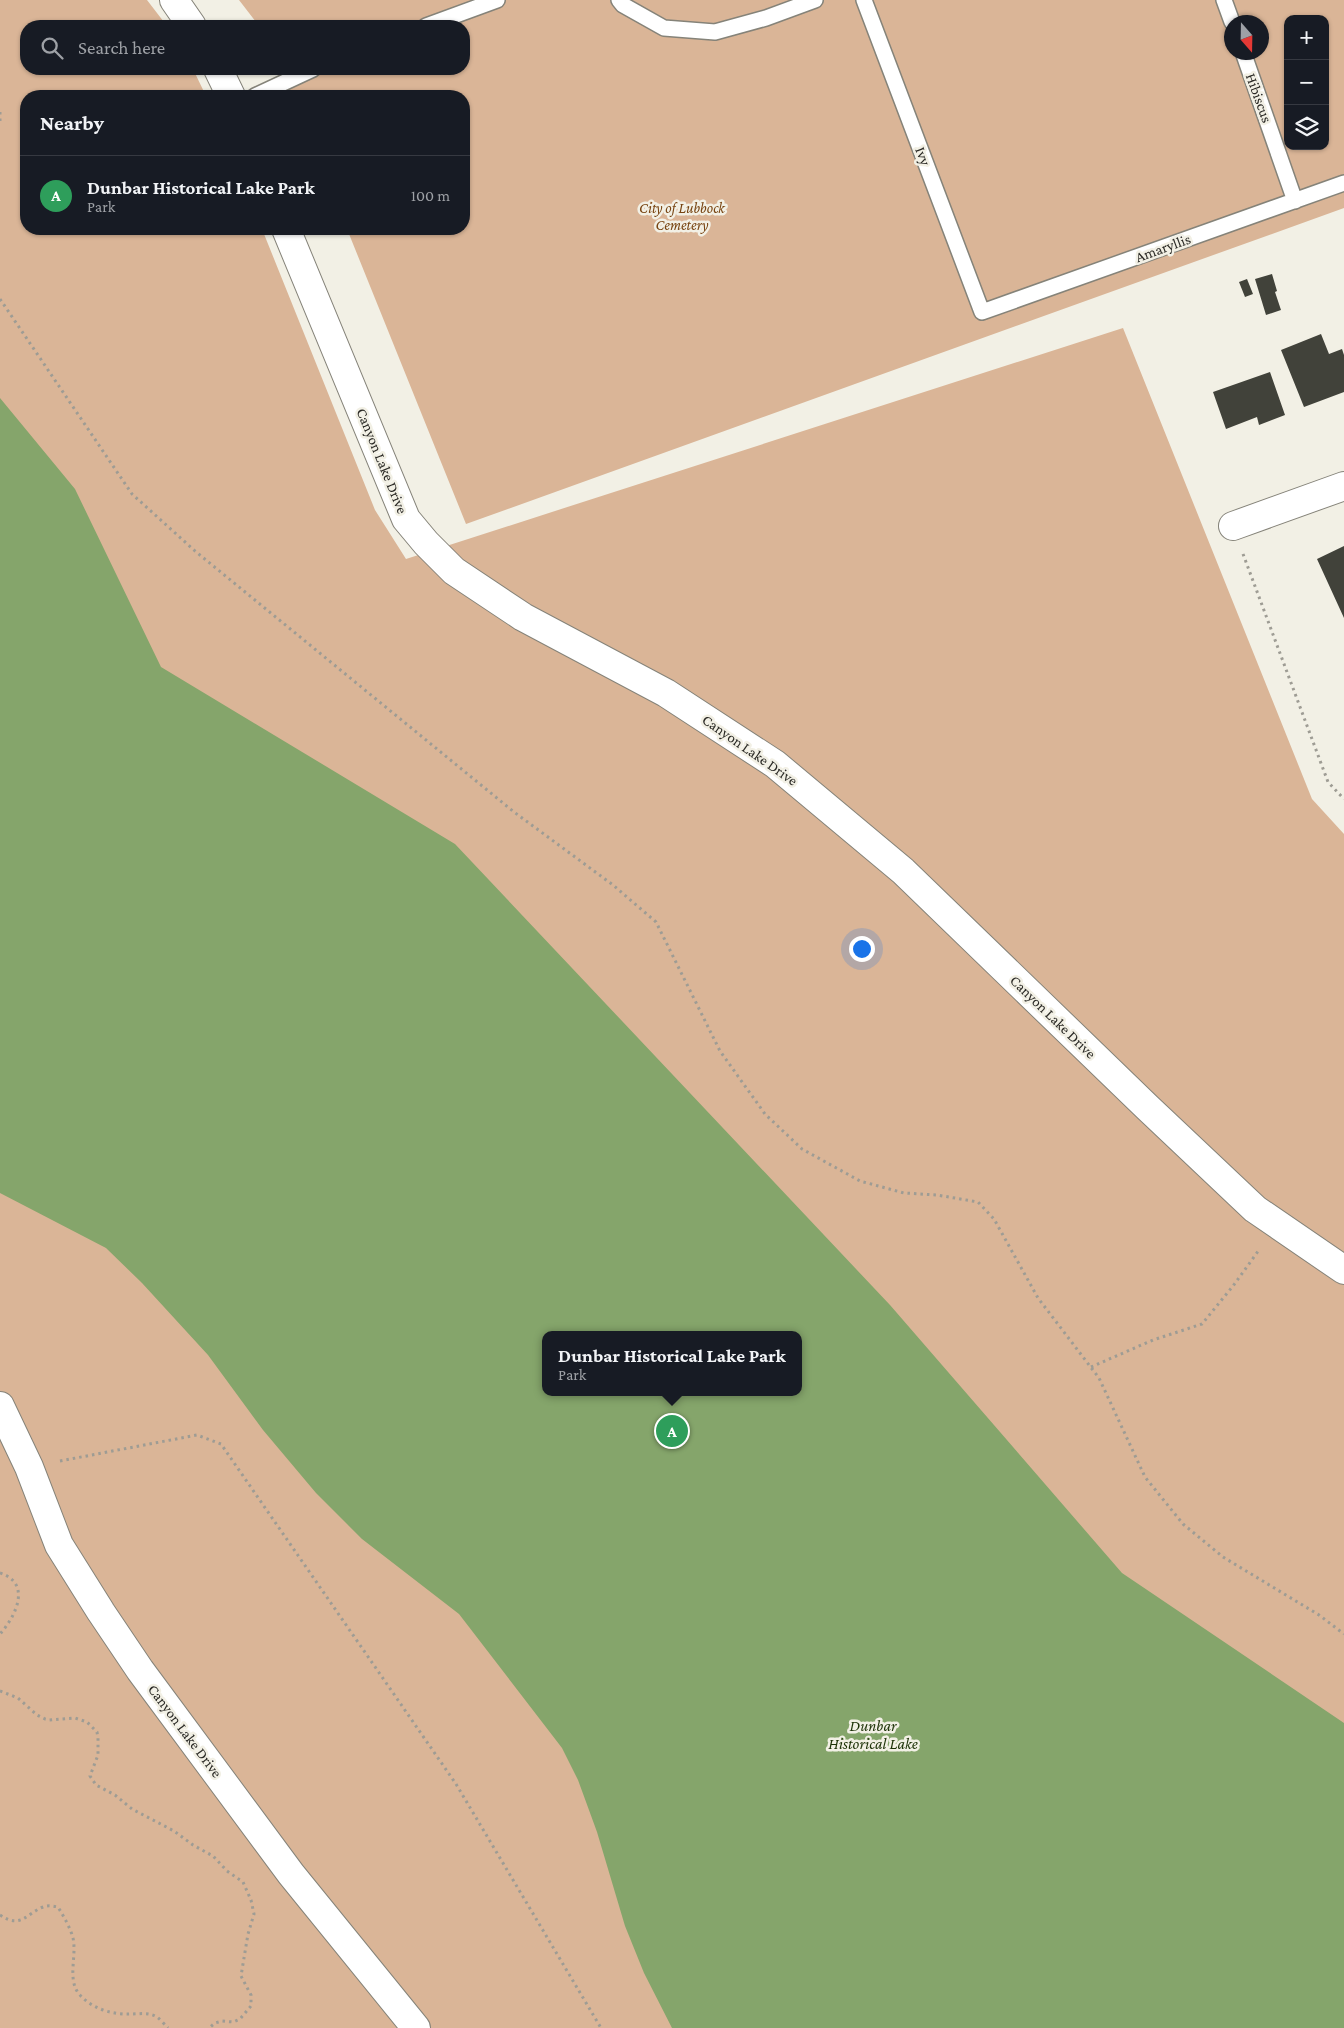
<!DOCTYPE html>
<meta charset="utf-8">
<style>
body{margin:0;font-family:"Crimson Pro",serif;background:#20242c;color:#f1f3f6}
.controls{position:absolute;right:15px;top:15px;display:grid;overflow:hidden;border-radius:10px;box-shadow:0 1px 4px #0004}
.controls button{width:45px;height:45px;display:grid;place-items:center;padding:0;border:0;border-bottom:1px solid #363941;background:#171b24;color:#f1f3f6;font:25px sans-serif}
.compass{position:absolute;left:1224px;top:15px;width:45px;height:45px;border-radius:50%;background:#171b24;box-shadow:0 1px 4px #0004;rotate:160deg}
.you{position:absolute;left:861px;top:948px;width:18px;height:18px;margin:-12px;border:4px solid #fff;border-radius:50%;background:#1a73e8;box-shadow:0 0 0 8px #1a73e833}
.badge{display:grid;place-items:center;width:32px;height:32px;border-radius:50%;background:#0b8043;color:#fff;font-size:16px;font-weight:700}
.pin{position:absolute;translate:-50% -50%;border:2px solid #fff;box-shadow:0 1px 5px #0006}
.popup{position:absolute;left:542px;top:1331px;width:260px;height:65px;box-sizing:border-box;display:grid;place-content:center;border-radius:10px;background:#171b24;filter:drop-shadow(0 1px 4px #0005);font-size:16px;white-space:nowrap;color:#9ea1a6}
.popup b{font-size:19px;color:#f1f3f6}
.popup::after{content:'';position:absolute;left:50%;top:100%;margin-left:-10px;border:10px solid transparent;border-top-color:#171b24}
.list{margin:0;padding:0;list-style:none}
h2{display:flex;justify-content:space-between;align-items:center;height:65px;margin:0;padding:0 20px;font-size:21px}
h2 small{font-size:16px;font-weight:400;color:#9ea1a6}
.list li{display:grid;grid-template-columns:32px 1fr auto;gap:15px;align-items:center;box-sizing:border-box;height:80px;padding:0 20px;border-top:1px solid #363941}
.list b{display:block;font-size:19px;white-space:nowrap}
.list p{margin:0;font-size:16px;white-space:nowrap;color:#9ea1a6}
.list em{font-size:16px;font-style:normal;color:#9ea1a6}
.icon{flex:none;width:28px;height:28px;fill:none;stroke:currentColor;stroke-width:2;stroke-linecap:round;stroke-linejoin:round}
.map{position:relative;flex:none;width:1344px;height:2028px;overflow:hidden}
.search{position:absolute;background:#171b24;box-shadow:0 1px 4px #0004;left:20px;top:20px;width:450px;height:55px;display:flex;align-items:center;gap:12px;box-sizing:border-box;padding:0 18px;border-radius:20px;color:#9ea1a6;font-size:19px}
.panel{position:absolute;background:#171b24;box-shadow:0 1px 4px #0004;left:20px;top:90px;width:450px;height:145px;border-radius:20px}
.map>svg:first-child{display:block}
.green{fill:#dab597;fill-rule:evenodd}
.water{fill:#85a56b;fill-rule:evenodd}
.building{fill:#41423a}
.lines{fill:none;stroke-linecap:round;stroke-linejoin:round}
.lane-casing{stroke:#858379;stroke-width:18}
.street-casing{stroke:#858379;stroke-width:30}
.secondary-casing{stroke:#858379;stroke-width:30}
.path{stroke:#9e9c94;stroke-width:3;stroke-dasharray:2.5 4;stroke-linecap:butt}
.lane{stroke:#fff;stroke-width:15}
.street{stroke:#fff;stroke-width:28}
.secondary{stroke:#fff;stroke-width:28}
.labels{text-anchor:middle;stroke-width:5;stroke-linejoin:round;paint-order:stroke}
.street-label{font-size:15px;fill:#2a2925;stroke:#f2f0e5}
.park-label{font-size:15px;font-style:italic;fill:#784411;stroke:#f2f0e5}
.water-label{font-size:16px;font-style:italic;fill:#1d3207;stroke:#f2f0e5}
</style>
<div class="map">
<svg width="1344" height="2028" viewBox="0 0 1344 2028">
<rect width="100%" height="100%" fill="#f2f0e5"/>
<path class="green" d="M0,0H147L167,26H26V69H193L206,96H26V229H262L375,510L406,559L1123,328L1312,799L1344,834V2028H0ZM546,1335H798V1392H546Z
M239,0H1344V208L466,524L347,229H464V96H291L279,69H464V26H259ZM1288,19H1325V146H1288ZM1232,22H1262V52H1232Z"/>
<path class="water" d="M0,398L75,489L161,667L455,844L890,1305L1122,1573L1344,1723V2028H672L644,1973L625,1926L597,1832L578,1780L562,1748L459,1614L362,1539L316,1493L263,1430L208,1355L142,1283L106,1248L0,1193ZM546,1335H798V1392H546Z"/>
<path class="building" d="M1272,274L1277,291L1275,292L1281,310L1266,315L1255,279Z
M1247,279L1253,294L1245,297L1239,282Z
M1321,334L1329,354L1342,349L1344,355V392L1304,407L1281,350Z
M1270,372L1285,415L1259,425L1257,417L1226,429L1213,392Z
M1344,546V618L1317,559Z"/>
<g class="lines">
<defs>
<path id="lane" d="M619,0L623,5L664,28L715,32L766,18L815,0
M864,0L982,312L1344,183
M1224,0L1232,22
M426,26L497,0
M1243,52L1295,201
M255,96L313,69"/>
<path id="street" d="M1233,526L1344,486"/>
<path id="secondary" d="M174,0L192,26
M218,69L231,96
M286,229L406,519L426,543L454,571L523,617L666,693L775,764L903,871L1147,1107L1255,1209L1344,1270
M0,1406L29,1467L59,1545L101,1612L140,1670L291,1874L416,2028"/>
</defs>
<use href="#lane" class="lane-casing"/>
<use href="#street" class="street-casing"/>
<use href="#secondary" class="secondary-casing"/>
<path class="path" d="M0,112V121
M0,299L132,494L195,551L514,812L613,885L656,922L720,1051L765,1114L802,1149L860,1181L904,1193L937,1195L978,1202L994,1219L1038,1298L1099,1378L1145,1477L1183,1524L1223,1557L1319,1615L1344,1634
M1243,554L1328,782L1344,799
M1091,1367L1153,1340L1202,1324L1233,1286L1259,1250
M60,1461L197,1435L221,1444L456,1784L601,2028
M0,1573C32,1583 16,1616 0,1634
M0,1691L18,1698L37,1715L45,1719L49,1720L75,1718L87,1722L97,1732L98,1738V1755L90,1776L96,1785L115,1795L132,1809L174,1831L193,1845L213,1856L227,1871L243,1882L251,1900L254,1914L248,1934L241,1976L251,1995V2006L240,2019L233,2022L222,2021L215,2023L209,2028
M0,1915C21,1929 26,1914 43,1907C48,1905 53,1906 58,1907C64,1917 70,1927 73,1938C77,1956 67,1979 79,1994C92,2009 113,2015 131,2014C140,2014 149,2012 157,2017C161,2020 165,2025 168,2028"/>
<use href="#lane" class="lane"/>
<use href="#street" class="street"/>
<use href="#secondary" class="secondary"/>
</g>
<g class="labels">
<g class="street-label">
<text transform="translate(1259 98) rotate(70)" y="5">Hibiscus</text>
<text transform="translate(923 156) rotate(69)" y="5">Ivy</text>
<text transform="translate(1163 248) rotate(-20)" y="5">Amaryllis</text>
<text transform="translate(382 461) rotate(68)" y="5">Canyon Lake Drive</text>
<text transform="translate(750 750) rotate(35)" y="5">Canyon Lake Drive</text>
<text transform="translate(1053 1017) rotate(44)" y="5">Canyon Lake Drive</text>
<text transform="translate(185 1731) rotate(53)" y="5">Canyon Lake Drive</text>
</g>
<g class="park-label">
<text x="682" y="213">City of Lubbock<tspan x="682" dy="17">Cemetery</tspan></text>
</g>
<g class="water-label">
<text x="873" y="1731">Dunbar<tspan x="873" dy="18">Historical Lake</tspan></text>
</g>
</g>
</svg>
<div class="controls">
<button>+</button>
<button>−</button>
<button><svg class="icon" aria-label="layers" viewBox="0 0 24 24"><path d="M12 4l9 5-9 5-9-5zM3 14l9 5 9-5"/></svg></button>
</div>
<svg class="compass" viewBox="-18 -18 36 36"><path d="M0-13l5 13h-10z" fill="#e53935"/><path d="M0 13l5-13h-10z" fill="#9ea1a6"/></svg>
<div class="you"></div>
<div class="pin badge" style="left:672px;top:1431px;background:#2e9e5b">A</div>
<div class="popup"><b>Dunbar Historical Lake Park</b>Park</div>
<div class="search"><svg class="icon" aria-label="search" viewBox="0 0 24 24"><circle cx="10" cy="10" r="6"/><path d="M15 15l6 6"/></svg>Search here</div>
<section class="panel">
<h2>Nearby<small></small></h2>
<ul class="list">
<li><span class="badge" style="background:#2e9e5b">A</span><div><b>Dunbar Historical Lake Park</b><p>Park</p></div><em>100 m</em></li>
</ul>
</section>
</div>
